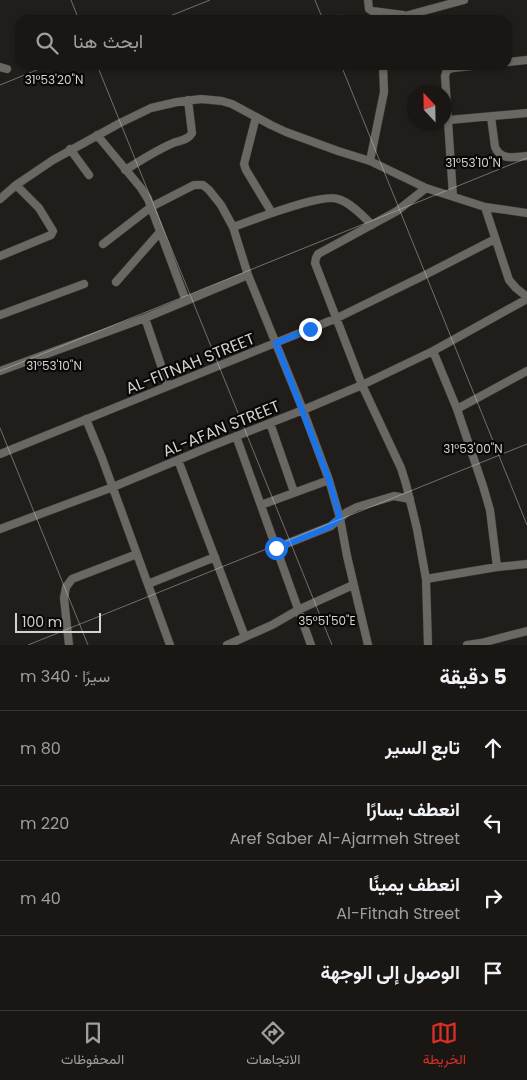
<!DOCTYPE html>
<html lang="ar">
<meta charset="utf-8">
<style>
body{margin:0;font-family:Poppins,Vazirmatn,sans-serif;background:#221f1d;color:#f1f3f6;direction:rtl}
.compass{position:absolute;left:407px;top:85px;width:45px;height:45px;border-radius:50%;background:#191614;box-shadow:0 1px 4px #0004;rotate:338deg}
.scale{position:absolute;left:15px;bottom:12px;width:86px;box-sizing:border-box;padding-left:5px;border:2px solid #d5d2d0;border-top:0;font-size:14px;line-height:18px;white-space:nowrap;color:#d5d2d0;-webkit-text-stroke:4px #090807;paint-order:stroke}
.stop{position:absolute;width:15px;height:15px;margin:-11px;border:4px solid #1a73e8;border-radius:50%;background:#fff}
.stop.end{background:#1a73e8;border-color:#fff;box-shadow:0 1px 5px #0008}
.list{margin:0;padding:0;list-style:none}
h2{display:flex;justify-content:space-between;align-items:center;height:65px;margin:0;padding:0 20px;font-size:21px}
h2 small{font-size:16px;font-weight:400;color:#9f9fa0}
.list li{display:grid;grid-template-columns:32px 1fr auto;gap:15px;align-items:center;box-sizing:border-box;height:75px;padding:0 20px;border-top:1px solid #373534}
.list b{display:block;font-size:19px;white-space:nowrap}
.list p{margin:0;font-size:16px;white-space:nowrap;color:#9f9fa0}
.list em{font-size:16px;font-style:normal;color:#9f9fa0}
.icon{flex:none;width:28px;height:28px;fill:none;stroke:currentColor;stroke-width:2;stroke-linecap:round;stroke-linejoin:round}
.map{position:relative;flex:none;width:527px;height:645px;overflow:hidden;direction:ltr}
.search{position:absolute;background:#191614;box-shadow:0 1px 4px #0004;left:15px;right:15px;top:15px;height:55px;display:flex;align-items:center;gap:12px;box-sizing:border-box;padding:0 18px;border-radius:15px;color:#9f9fa0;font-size:19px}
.sheet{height:365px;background:#191614}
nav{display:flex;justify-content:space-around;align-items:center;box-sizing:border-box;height:70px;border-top:1px solid #373534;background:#191614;font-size:14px;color:#9f9fa0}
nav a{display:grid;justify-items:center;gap:2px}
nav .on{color:#d93025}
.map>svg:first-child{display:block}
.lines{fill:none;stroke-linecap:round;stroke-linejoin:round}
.minor-casing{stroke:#3b3836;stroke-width:9}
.minor{stroke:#6b6763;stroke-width:8}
.route{stroke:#1a73e8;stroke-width:6}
.ticks{fill:none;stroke:#d5d2d0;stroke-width:1;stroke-opacity:0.45}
.labels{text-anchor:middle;stroke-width:4.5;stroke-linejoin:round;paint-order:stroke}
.street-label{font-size:16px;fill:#d5d2d0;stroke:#090807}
.ticks-label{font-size:12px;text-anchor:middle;fill:#d5d2d0;stroke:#090807;stroke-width:4.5;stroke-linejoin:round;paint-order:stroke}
</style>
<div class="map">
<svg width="527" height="645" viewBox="0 0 527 645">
<rect width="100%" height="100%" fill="#211d1a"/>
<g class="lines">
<defs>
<path id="minor" d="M368,0L369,9L372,11L403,15
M338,19L348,20
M394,20L405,16L464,0
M507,62L527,60
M0,67L7,69
M256,117L244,164L246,170L272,213
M491,117L495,147C501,161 515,157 527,156
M449,120L527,113
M97,135L141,188L148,199L186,301
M70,149L89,175
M370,161L384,92L383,65
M125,170C140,161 155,151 171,144C179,140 188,141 192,133L188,100
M426,188L397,211L318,254L316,258L315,263L362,385L401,468L406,484L417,529L426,579L428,645
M453,196L445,76L447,70L453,68L481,65
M0,199L16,185L53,160L120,123L151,108L177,102L201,99L222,101L232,104L271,125L286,132L338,151L370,161L426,188L485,207L527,213
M485,207L509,280L516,288L527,297
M233,227C253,220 321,193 338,199C350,202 364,217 372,225
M103,244L151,207L194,185H203L209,190L221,205L233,227L248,275L303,410L329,480L340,518L347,556L368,645
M0,256L51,235L53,231L39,208L16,185
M116,282L160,232
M0,315L84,284
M145,318L168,386
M433,351L457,409L483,486L490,510L497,567
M0,371L145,318L248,275
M457,409L527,371
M86,419L102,458L170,645
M270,423L294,492
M236,436L311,645
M0,454L337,318L423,276L495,239
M178,460L245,637
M261,505L329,480
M0,529L113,487L209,447L303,410L362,385L433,351L527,299
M276,548L331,526L347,512L357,507L394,496L410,499
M426,579L497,567L527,564
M148,584L215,557
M69,645L64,598L66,587L72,579L137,554
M227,645L272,625L298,610L353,585
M467,645L481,643L527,631"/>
</defs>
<use href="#minor" class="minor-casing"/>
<use href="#minor" class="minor"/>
</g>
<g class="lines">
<path class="route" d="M276,548L327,528L340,518L329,480L276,343L310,329"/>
</g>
<path class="ticks" d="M71,0L79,20M315,0L323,20M160,20L210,0M97,65L332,645M341,65L527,525M0,85L49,65M0,371L527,158M0,428L88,645M28,645L527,444"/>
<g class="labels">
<g class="street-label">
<text transform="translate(190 363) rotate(-22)" y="6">AL-FITNAH STREET</text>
<text transform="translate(221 428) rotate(-22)" y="6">AL-AFAN STREET</text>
</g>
</g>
<g class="ticks-label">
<text x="54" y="84">31°53'20"N</text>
<text x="473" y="167">31°53'10"N</text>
<text x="54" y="370">31°53'10"N</text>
<text x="473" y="453">31°53'00"N</text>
<text x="327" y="625">35°51'50"E</text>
</g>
</svg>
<svg class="compass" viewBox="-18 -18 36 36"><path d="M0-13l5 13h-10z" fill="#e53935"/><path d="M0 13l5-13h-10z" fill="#9f9fa0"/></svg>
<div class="scale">100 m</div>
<div class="stop" style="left:276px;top:548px"></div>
<div class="stop end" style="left:310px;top:329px"></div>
<div class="search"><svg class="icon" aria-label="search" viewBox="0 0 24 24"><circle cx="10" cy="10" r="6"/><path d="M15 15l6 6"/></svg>ابحث هنا</div>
</div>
<section class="sheet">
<h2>5 دقيقة<small>سيرًا · 340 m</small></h2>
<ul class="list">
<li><svg class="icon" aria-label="ahead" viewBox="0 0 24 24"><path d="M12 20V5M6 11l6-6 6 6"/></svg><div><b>تابع السير</b></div><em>80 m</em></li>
<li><svg class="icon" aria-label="left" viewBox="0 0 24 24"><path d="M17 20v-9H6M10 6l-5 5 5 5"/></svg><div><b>انعطف يسارًا</b><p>Aref Saber Al-Ajarmeh Street</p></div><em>220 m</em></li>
<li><svg class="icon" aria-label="right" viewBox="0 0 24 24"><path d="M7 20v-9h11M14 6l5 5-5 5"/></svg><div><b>انعطف يمينًا</b><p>Al-Fitnah Street</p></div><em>40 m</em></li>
<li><svg class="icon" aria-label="arrive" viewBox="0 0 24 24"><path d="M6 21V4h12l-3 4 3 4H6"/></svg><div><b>الوصول إلى الوجهة</b></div></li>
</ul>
</section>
<nav>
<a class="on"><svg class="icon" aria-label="map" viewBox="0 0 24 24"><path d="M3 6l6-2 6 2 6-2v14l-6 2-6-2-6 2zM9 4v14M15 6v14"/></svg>الخريطة</a>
<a><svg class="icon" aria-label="directions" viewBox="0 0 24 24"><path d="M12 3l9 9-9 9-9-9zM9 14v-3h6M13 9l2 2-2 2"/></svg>الاتجاهات</a>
<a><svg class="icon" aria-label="saved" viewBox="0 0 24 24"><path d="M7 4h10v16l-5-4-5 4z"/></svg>المحفوظات</a>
</nav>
